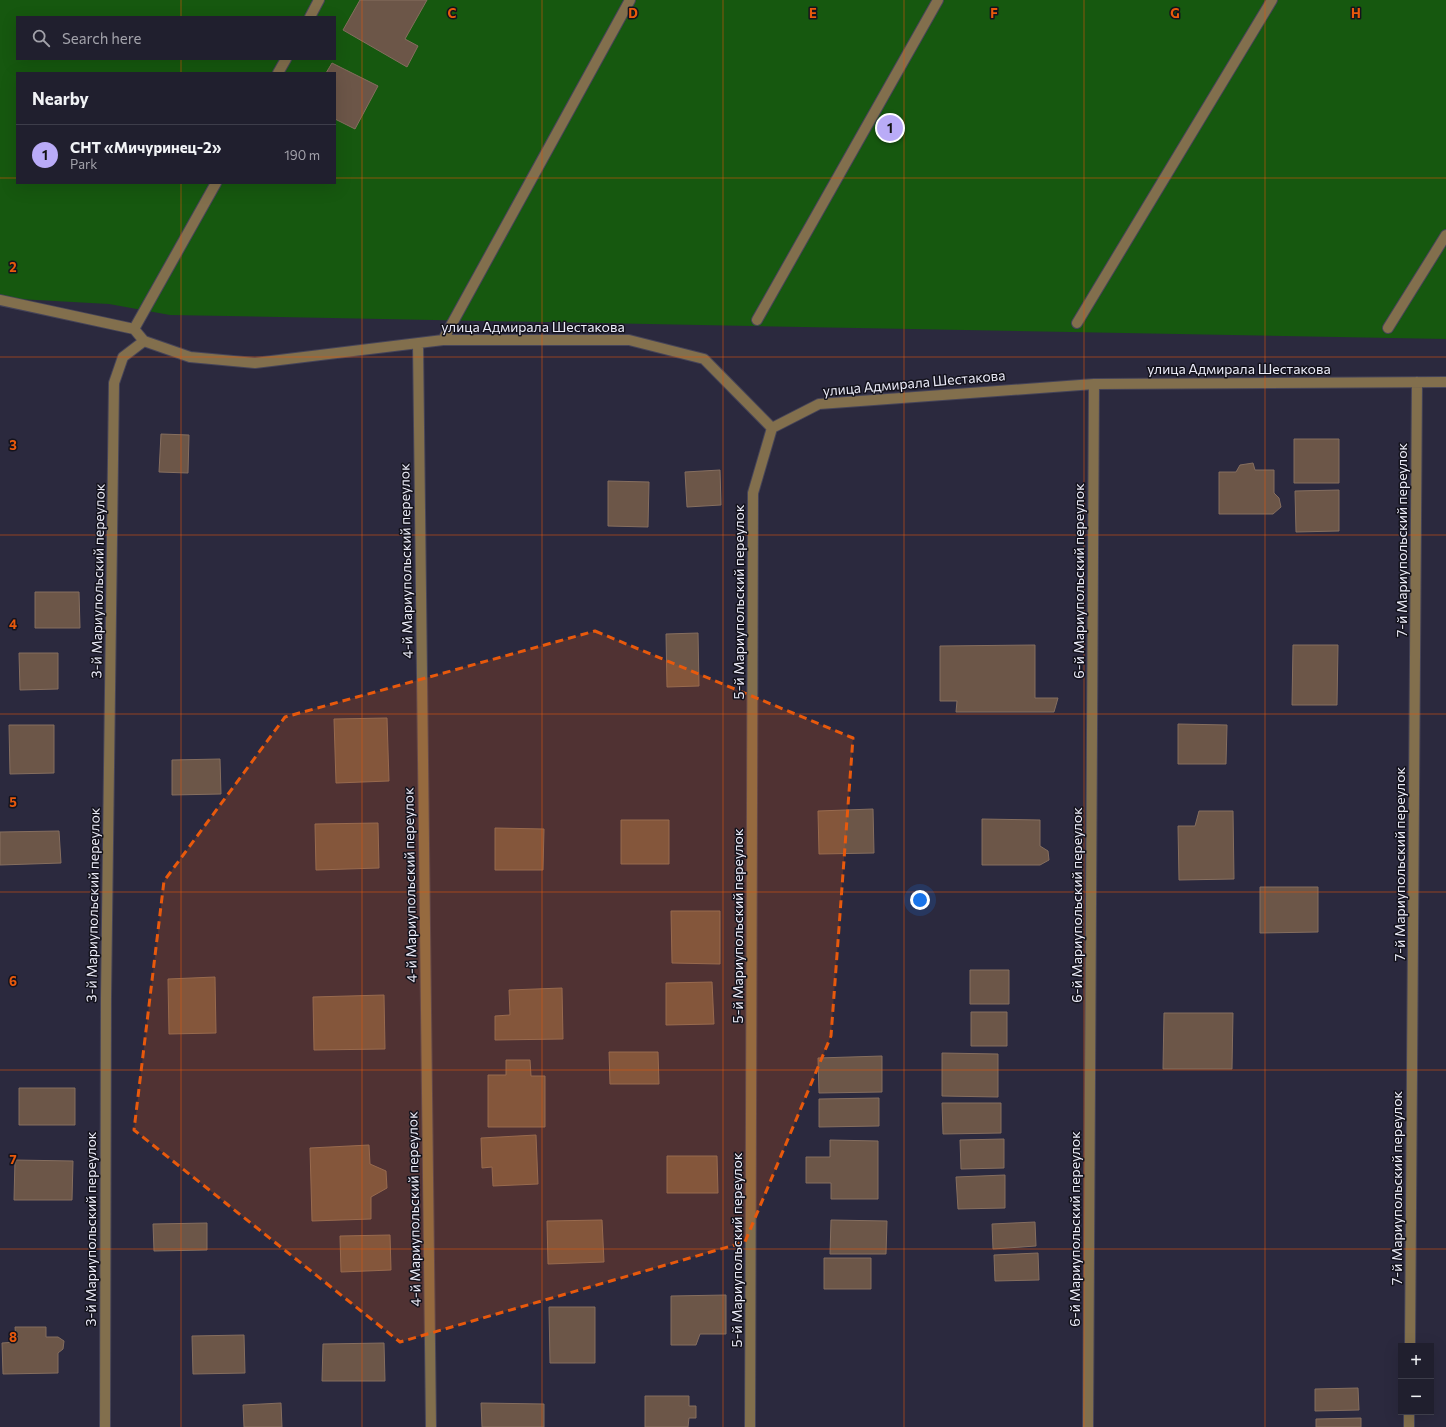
<!DOCTYPE html>
<meta charset="utf-8">
<style>
body{margin:0;font-family:Commissioner,sans-serif;background:#2d2c3a;color:#f1f3f6}
.controls{position:absolute;right:12px;bottom:12px;display:grid;overflow:hidden;border-radius:0px;box-shadow:0 4px 16px #0002}
.controls button{width:36px;height:36px;display:grid;place-items:center;padding:0;border:0;border-bottom:1px solid #3d3d4a;background:#201f2e;color:#f1f3f6;font:20px sans-serif}
.you{position:absolute;left:920px;top:900px;width:14px;height:14px;margin:-10px;border:3px solid #fff;border-radius:50%;background:#1a73e8;box-shadow:0 0 0 6px #1a73e833}
.badge{display:grid;place-items:center;width:26px;height:26px;border-radius:50%;background:#b9abf7;color:#111;font-size:13px;font-weight:700}
.pin{position:absolute;translate:-50% -50%;border:2px solid #fff;box-shadow:0 1px 4px #0006}
.list{margin:0;padding:0;list-style:none}
h2{display:flex;justify-content:space-between;align-items:center;height:52px;margin:0;padding:0 16px;font-size:17px}
h2 small{font-size:13px;font-weight:400;color:#a2a2aa}
.list li{display:grid;grid-template-columns:26px 1fr auto;gap:12px;align-items:center;box-sizing:border-box;height:60px;padding:0 16px;border-top:1px solid #3d3d4a}
.list b{display:block;font-size:15px;white-space:nowrap}
.list p{margin:0;font-size:13px;white-space:nowrap;color:#a2a2aa}
.list em{font-size:13px;font-style:normal;color:#a2a2aa}
.icon{flex:none;width:22px;height:22px;fill:none;stroke:currentColor;stroke-width:2;stroke-linecap:round;stroke-linejoin:round}
.map{position:relative;flex:none;width:1446px;height:1427px;overflow:hidden}
.search{position:absolute;background:#201f2e;box-shadow:0 4px 16px #0002;left:16px;top:16px;width:320px;height:44px;display:flex;align-items:center;gap:10px;box-sizing:border-box;padding:0 14px;border-radius:0px;color:#a2a2aa;font-size:15px}
.panel{position:absolute;background:#201f2e;box-shadow:0 4px 16px #0002;left:16px;top:72px;width:320px;height:112px;border-radius:0px}
.map>svg:first-child{display:block}
.green{fill:#16580f;fill-rule:evenodd}
.building{fill:#6c5648;stroke:#856e5f}
.lines{fill:none;stroke-linecap:round;stroke-linejoin:round}
.minor-casing{stroke:#464458;stroke-width:12}
.minor{stroke:#826f4d;stroke-width:10}
.marked{fill:#e8590c;fill-opacity:0.2;stroke:#e8590c;stroke-width:3;stroke-dasharray:8 5;stroke-linejoin:round}
.grid{fill:none;stroke:#e8590c;stroke-width:1;stroke-opacity:0.55}
.labels{text-anchor:middle;stroke-width:3;stroke-linejoin:round;paint-order:stroke}
.street-label{font-size:14px;fill:#ebebf8;stroke:#14131d}
.grid-label{font-size:13px;text-anchor:middle;font-weight:bold;fill:#e8590c;stroke:#14131d;stroke-width:3;stroke-linejoin:round;paint-order:stroke}
</style>
<div class="map">
<svg width="1446" height="1427" viewBox="0 0 1446 1427">
<rect width="100%" height="100%" fill="#2b293e"/>
<path class="green" d="M0,0H1446V339L170,315L109,304L0,298ZM17,17H335V59H17ZM17,73H335V183H17Z"/>
<path class="building" d="M360,0H427L405,39L418,46L407,67L343,30Z
M332,63L378,86L355,129L335,119V73H326Z
M161,434L189,435L188,473L159,472Z
M1294,439H1339V483H1294Z
M1253,463L1255,470H1274V493L1279,498L1281,507L1273,514H1219V472H1236L1240,465Z
M720,470L721,505L687,507L685,472Z
M608,481L649,482L648,527L608,526Z
M1339,490V531L1296,532L1295,491Z
M35,592H79L80,628H35Z
M698,633L699,686L667,687L666,634Z
M1035,645V698H1058L1054,712H956L957,701H940V646Z
M1293,645H1338L1337,705H1292Z
M19,653H58V689L20,690Z
M387,718L389,781L336,783L334,719Z
M1178,724L1227,725L1226,764H1178Z
M9,725H54V773L10,774Z
M220,759L221,794L172,795V760Z
M873,809L874,853L819,854L818,811Z
M1199,811H1233L1234,879L1179,880L1178,826H1195Z
M982,819L1040,820V846L1048,851L1049,860L1040,865H982Z
M621,820H669V864H621Z
M378,823L379,868L316,870L315,824Z
M495,828L544,829L543,870H495Z
M59,831L61,863L0,865V832Z
M1260,887H1318V932L1260,933Z
M671,911H720V964L672,963Z
M970,970H1009V1004H970Z
M215,977L216,1033L169,1034L168,979Z
M712,982L714,1024L666,1025V983Z
M562,988L563,1039L495,1040V1016L510,1015L509,990Z
M384,995L385,1049L314,1050L313,997Z
M971,1012H1007V1046H971Z
M1164,1013H1233L1232,1069H1163Z
M609,1052H658L659,1084H610Z
M942,1053L998,1054V1097L942,1096Z
M882,1056V1092L819,1093L818,1058Z
M506,1060H530L531,1076H545V1127H488V1075H506Z
M19,1088H75V1125H19Z
M879,1098V1126L819,1127V1099Z
M942,1103H1001V1133L943,1134Z
M536,1135L538,1184L493,1186L492,1167L482,1168L481,1138Z
M1004,1139V1168L961,1169L960,1140Z
M830,1140L878,1141V1199H831V1183H806V1157H830Z
M369,1145L370,1164L386,1171L387,1188L371,1197V1219L312,1221L310,1148Z
M667,1156H717L718,1193H667Z
M15,1160L73,1161L72,1200H14Z
M1005,1175V1208L958,1209L956,1177Z
M602,1220L604,1262L548,1264L547,1221Z
M831,1220L887,1221L886,1254H830Z
M1035,1222L1036,1246L993,1249L992,1224Z
M207,1223V1250L154,1251L153,1224Z
M390,1235L391,1270L341,1272L340,1236Z
M1038,1253L1039,1280L995,1281L994,1255Z
M824,1258H871V1289H824Z
M726,1295V1334H700L696,1345H671V1296Z
M549,1307H595V1363H550Z
M15,1327H46V1337H58L64,1341L63,1349L58,1353V1373L3,1374L2,1343L16,1342Z
M244,1335L245,1373L193,1374L192,1336Z
M384,1343L385,1381H322L323,1344Z
M1358,1388L1359,1410L1315,1411V1389Z
M645,1396H689V1406H696V1418H689L688,1427H645Z
M281,1403L282,1427H244L243,1405Z
M481,1403L544,1404V1427H482Z
M1361,1418V1427H1316V1419Z"/>
<g class="lines">
<defs>
<path id="minor" d="M310,17L319,0
M278,73L286,59
M0,300L134,329L144,341
M757,320L938,0
M1077,323L1272,0
M1388,328L1446,235
M134,329L216,183
M443,340L630,0
M418,343L431,1427
M772,428L819,404L1094,384L1446,382
M1410,1346L1417,382
M105,1427L106,998L114,383L123,357L144,341L190,357L255,363L443,340H629L704,359L772,428
M750,1427L753,493L772,428
M1088,1427L1094,384
M1409,1427V1412"/>
</defs>
<use href="#minor" class="minor-casing"/>
<use href="#minor" class="minor"/>
</g>
<path class="marked" d="M595,631L853,738L831,1036L745,1242L400,1342L134,1130L164,881L285,717Z"/>
<path class="grid" d="M181,0V17M362,0V1427M542,0V1427M723,0V1427M904,0V1427M1084,0V1427M1265,0V1427M181,59V73M0,178H17M335,178H1446M181,183V1427M0,357H1446M0,535H1446M0,714H1446M0,892H1446M0,1070H1446M0,1249H1446"/>
<g class="labels">
<g class="street-label">
<text x="533" y="332">улица Адмирала Шестакова</text>
<text x="1239" y="374">улица Адмирала Шестакова</text>
<text transform="translate(914 383) rotate(-5)" y="5">улица Адмирала Шестакова</text>
<text transform="translate(1402 540) rotate(-90)" y="5">7-й Мариупольский переулок</text>
<text transform="translate(406 561) rotate(-91)" y="5">4-й Мариупольский переулок</text>
<text transform="translate(98 581) rotate(-89)" y="5">3-й Мариупольский переулок</text>
<text transform="translate(1079 581) rotate(-90)" y="5">6-й Мариупольский переулок</text>
<text transform="translate(739 602) rotate(-90)" y="5">5-й Мариупольский переулок</text>
<text transform="translate(1400 864) rotate(-90)" y="5">7-й Мариупольский переулок</text>
<text transform="translate(410 885) rotate(-91)" y="5">4-й Мариупольский переулок</text>
<text transform="translate(93 905) rotate(-89)" y="5">3-й Мариупольский переулок</text>
<text transform="translate(1077 905) rotate(-90)" y="5">6-й Мариупольский переулок</text>
<text transform="translate(738 926) rotate(-90)" y="5">5-й Мариупольский переулок</text>
<text transform="translate(1397 1188) rotate(-90)" y="5">7-й Мариупольский переулок</text>
<text transform="translate(414 1209) rotate(-91)" y="5">4-й Мариупольский переулок</text>
<text transform="translate(91 1229) rotate(-90)" y="5">3-й Мариупольский переулок</text>
<text transform="translate(1075 1229) rotate(-90)" y="5">6-й Мариупольский переулок</text>
<text transform="translate(737 1250) rotate(-90)" y="5">5-й Мариупольский переулок</text>
</g>
</g>
<g class="grid-label">
<text x="452" y="18">C</text>
<text x="633" y="18">D</text>
<text x="813" y="18">E</text>
<text x="994" y="18">F</text>
<text x="1175" y="18">G</text>
<text x="1356" y="18">H</text>
<text x="13" y="272">2</text>
<text x="13" y="450">3</text>
<text x="13" y="629">4</text>
<text x="13" y="807">5</text>
<text x="13" y="986">6</text>
<text x="13" y="1164">7</text>
<text x="13" y="1342">8</text>
</g>
</svg>
<div class="controls">
<button>+</button>
<button>−</button>
</div>
<div class="you"></div>
<div class="pin badge" style="left:890px;top:128px">1</div>
<div class="search"><svg class="icon" aria-label="search" viewBox="0 0 24 24"><circle cx="10" cy="10" r="6"/><path d="M15 15l6 6"/></svg>Search here</div>
<section class="panel">
<h2>Nearby<small></small></h2>
<ul class="list">
<li><span class="badge">1</span><div><b>СНТ «Мичуринец-2»</b><p>Park</p></div><em>190 m</em></li>
</ul>
</section>
</div>
